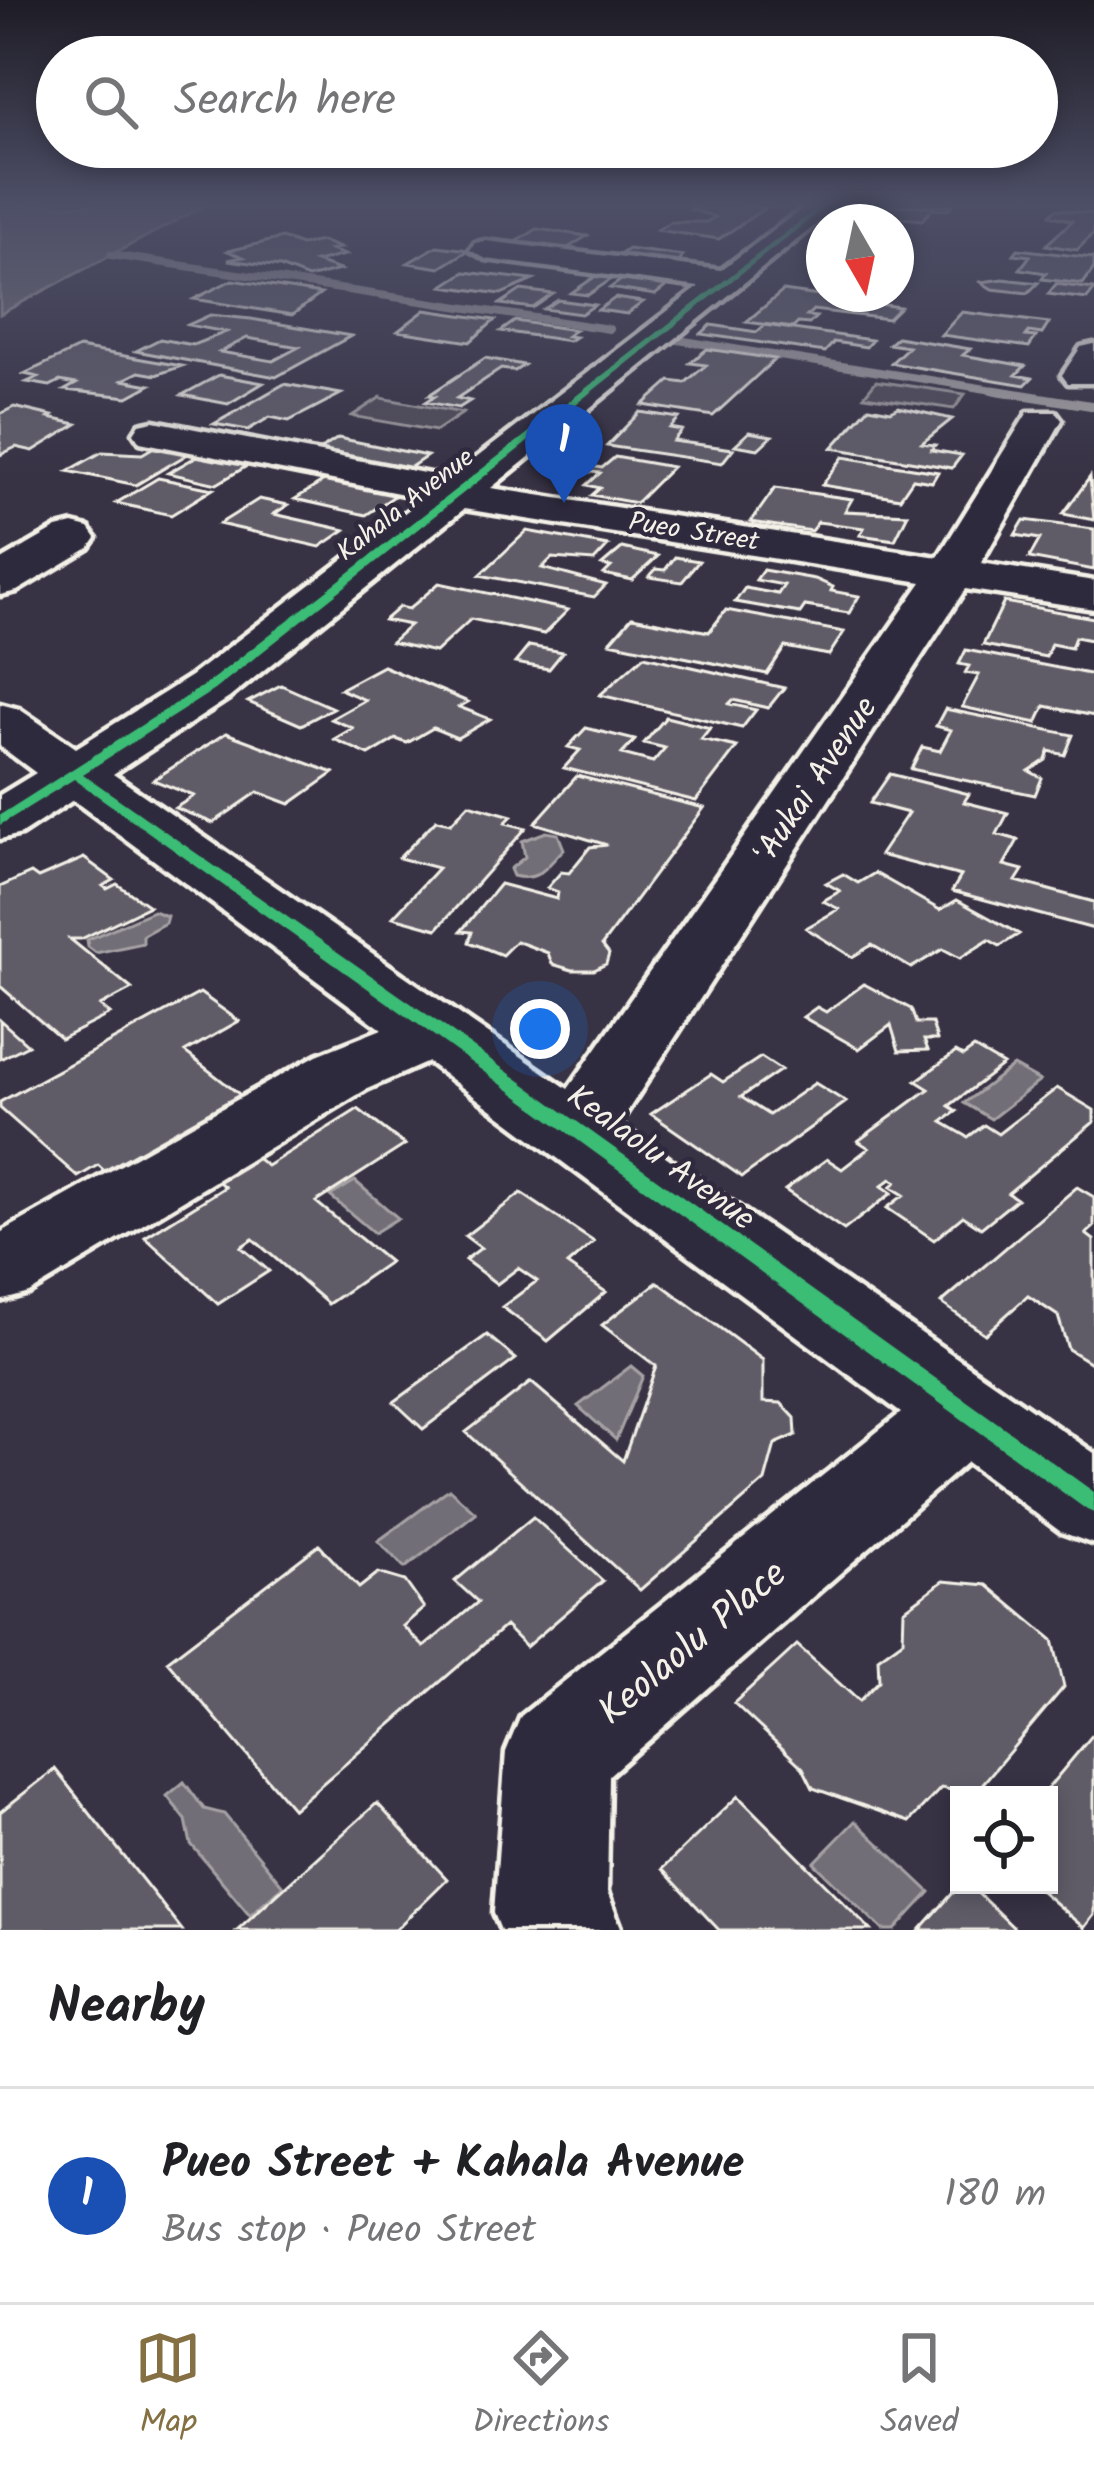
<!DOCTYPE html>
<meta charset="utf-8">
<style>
body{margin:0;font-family:Kalam,sans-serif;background:#f2f2f2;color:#202124}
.controls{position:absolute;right:36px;bottom:36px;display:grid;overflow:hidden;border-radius:0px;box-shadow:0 6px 18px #0003}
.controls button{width:108px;height:108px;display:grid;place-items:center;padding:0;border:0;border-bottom:3px solid #e0e0e0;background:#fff;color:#202124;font:60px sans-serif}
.compass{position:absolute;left:806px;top:204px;width:108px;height:108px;border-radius:50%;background:#fff;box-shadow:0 6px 18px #0003;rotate:171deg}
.you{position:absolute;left:540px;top:1029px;width:42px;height:42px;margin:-30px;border:9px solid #fff;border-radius:50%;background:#1a73e8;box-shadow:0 0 0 18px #1a73e833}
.badge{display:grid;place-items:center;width:78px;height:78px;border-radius:50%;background:#847042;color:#fff;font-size:39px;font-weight:700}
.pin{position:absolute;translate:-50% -99px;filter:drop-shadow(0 3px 6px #0008)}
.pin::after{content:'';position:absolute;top:63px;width:42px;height:36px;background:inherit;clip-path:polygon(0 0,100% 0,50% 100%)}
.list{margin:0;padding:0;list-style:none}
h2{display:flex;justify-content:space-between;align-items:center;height:156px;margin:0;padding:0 48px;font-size:51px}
h2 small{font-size:39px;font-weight:400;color:#757577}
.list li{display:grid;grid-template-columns:78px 1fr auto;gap:36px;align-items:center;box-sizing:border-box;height:216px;padding:0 48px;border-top:3px solid #e0e0e0}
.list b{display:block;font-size:45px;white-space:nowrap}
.list p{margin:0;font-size:39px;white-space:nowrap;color:#757577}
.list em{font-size:39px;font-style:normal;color:#757577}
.icon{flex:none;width:66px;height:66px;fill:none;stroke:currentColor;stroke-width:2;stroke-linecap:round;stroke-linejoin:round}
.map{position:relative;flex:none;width:1094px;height:1930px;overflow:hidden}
.search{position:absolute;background:#fff;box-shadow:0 6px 18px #0003;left:36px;right:36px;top:36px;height:132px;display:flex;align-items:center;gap:30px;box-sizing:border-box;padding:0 42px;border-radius:66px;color:#757577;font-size:45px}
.sheet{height:372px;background:#fff}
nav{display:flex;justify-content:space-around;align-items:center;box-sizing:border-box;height:168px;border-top:3px solid #e0e0e0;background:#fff;font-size:33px;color:#757577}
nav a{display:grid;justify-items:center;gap:6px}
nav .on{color:#847042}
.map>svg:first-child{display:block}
.green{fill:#504b59;stroke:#a29ea0;stroke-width:3}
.water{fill:#726e77;stroke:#a6a2a4;stroke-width:3}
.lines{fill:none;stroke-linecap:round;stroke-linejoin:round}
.stream-far1{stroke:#a6a2a4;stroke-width:8}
.stream{stroke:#a6a2a4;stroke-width:9}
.building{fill:#5f5c67;stroke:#f4f1e8;stroke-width:3;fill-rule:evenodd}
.minor-casing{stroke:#f4f1e8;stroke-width:9}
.minor{fill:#2f2a3d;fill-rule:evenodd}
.cycleway-casing{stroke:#2f2a3d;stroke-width:7}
.cycleway{fill:#3abd76;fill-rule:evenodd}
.labels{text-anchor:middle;stroke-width:9;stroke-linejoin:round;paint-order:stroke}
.far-street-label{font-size:27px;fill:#f4f1e8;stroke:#2f2a3d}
.street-label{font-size:33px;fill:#f4f1e8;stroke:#2f2a3d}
.near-street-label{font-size:39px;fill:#f4f1e8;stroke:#2f2a3d}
</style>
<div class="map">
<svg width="1094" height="1930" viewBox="0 0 1094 1930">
<rect width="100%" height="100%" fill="#373244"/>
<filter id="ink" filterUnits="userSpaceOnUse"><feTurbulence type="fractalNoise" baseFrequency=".00833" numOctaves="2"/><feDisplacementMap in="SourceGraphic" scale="24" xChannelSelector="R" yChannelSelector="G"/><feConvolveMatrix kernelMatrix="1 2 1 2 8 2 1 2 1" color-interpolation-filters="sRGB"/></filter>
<g filter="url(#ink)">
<path class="green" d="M876,381L965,394L954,409L864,396Z
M381,397V398L463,413L436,431L352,416Z"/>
<path class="water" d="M0,205H206L0,314Z
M546,832L558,834L564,849C547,865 540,883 513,876L510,869L525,857L522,841Z
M153,911L167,916L165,923L143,935V943L96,953L88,947L87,940Z
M1013,1066L1040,1081L991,1119L964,1103Z
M355,1181L398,1218L374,1233L330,1196Z
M631,1366L643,1376L616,1440L578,1406Z
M449,1489L476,1513L405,1568L378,1541Z
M184,1782L204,1809L224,1814L283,1886L250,1915L191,1844L186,1820L167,1796Z
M855,1821L930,1892L895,1930H883L814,1863Z"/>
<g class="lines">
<path class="stream-far1" d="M111,255L609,329
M678,340L1012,393"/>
<path class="stream" d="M993,390L1094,406"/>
</g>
<path class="building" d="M697,205H739L765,208L719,239L657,230L670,222H706L715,217L690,209Z
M871,205L921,206L952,205L947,210L932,209L922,220L862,214Z
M1056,209L1094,214V233L1077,250L1046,245L1072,221L1050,215Z
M537,229L587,236L568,248L508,247Z
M282,238L301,245L321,241L340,248L331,250L345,255L316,262L340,270L308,278L280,267L228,260L243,257L228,251Z
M437,246L469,250L440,268L408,263Z
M628,249L683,256L676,267L612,262L630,255L621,254Z
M1018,249L1094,258V268L1083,284L1042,279L1046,273L1020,269L1030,256L1014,254Z
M465,272L533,280L501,294L443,286Z
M602,272L619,274L588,295L571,293Z
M645,276L672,282L655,295L610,288L625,277Z
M1003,279L1038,283L1028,293L992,289L981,282Z
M232,280L321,294L292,315L194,299Z
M1056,284L1094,289V290L1087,299L1048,294Z
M521,290L553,294L533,308L500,304Z
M783,291L900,307L888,319L813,310L807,316L816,317L809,324L798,323L793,328L746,322Z
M615,298L643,302L627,314L598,310Z
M558,300L595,305L581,314L544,309Z
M425,310L495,320L470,342L398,331Z
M962,312L1049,323L1042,334L1029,332L1026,336L1036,337L1029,347L941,335Z
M210,315L251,319L351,336L276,377L136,351L160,339L193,345L226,332L188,325ZM247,338L299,347L273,361L220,352Z
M515,321L575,330L567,336L575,337L569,341L501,331Z
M711,325L757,332L765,325L872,340L866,347L834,342L825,352L701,334Z
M897,337L970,349L963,355L1025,366L1016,375L1032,378L1025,385L891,363L908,347L889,344Z
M79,348L182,366L156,375L139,372L123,380L150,385L128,397L65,390L76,384L60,381L50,386L27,382L38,377L24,374Z
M707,349L775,359L713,416L643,405L670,381L685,383L706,365L690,363Z
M485,358L524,365L515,371L501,369L457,398L470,401L459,408L426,402L435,396L429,395Z
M219,375L263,383L228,404L182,395Z
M284,384L341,394L289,421L270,417L248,430L214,424Z
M14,407L52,416L49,418L77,424L33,451L16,447L0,455V414Z
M869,407L891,411L899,407L952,419L922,443L935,445L931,450L962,455L952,468L832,448Z
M640,412L679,418L670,428L682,430L673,441L733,449L722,463L607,446Z
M749,432L772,436L758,449L735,445Z
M338,438L427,456L405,471L315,453Z
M164,441L198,448L136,485L68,471L102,452L142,454Z
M208,450L257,460L217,484L168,473Z
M615,457L672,467L636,503L592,495L600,488L587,485L600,473L585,471L591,466L602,468Z
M843,457L938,472L932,482L913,479L900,498L822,485Z
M1090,477L1094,520L1063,514Z
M158,478L213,489L171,515L116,503Z
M329,478L364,488L399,493L366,515L295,499Z
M775,488L852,499L845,511L908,514L895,540L860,535L864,528L818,522L811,531L751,522Z
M259,499L288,505L274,514L345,530L320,547L219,524Z
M1024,520L1094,529V570L1029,558L1040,539L1015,535Z
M527,531L608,546L594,561L552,558L542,568L606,585L594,597L480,575Z
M622,548L658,556L632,580L604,574L611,567L602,565Z
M675,557L699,561L682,582L649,577L656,569L665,570Z
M763,570L815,579L833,587L831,591L859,596L849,613L805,606L800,613L735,602L745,588L778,594L784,585L756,580Z
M439,583L568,610L544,634L471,619L435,652L391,642L410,625L384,620L399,607L409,609Z
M1004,602L1094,618V636L1091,640L1075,637L1071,648L1051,644L1046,657L983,645Z
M726,610L844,632L829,655L785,647L767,674L610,642L632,617L709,632Z
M529,646L563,652L549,669L515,663Z
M966,650L1094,675V716L1045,706L1037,723L962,707L979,675L965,673L969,666L959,664Z
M644,656L784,688L768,708L733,700L729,704L756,710L742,728L600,695Z
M383,666L468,702L459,707L490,719L457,738L433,728L407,743L396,739L369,755L334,739L353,728L331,719L365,700L340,689Z
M281,685L333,708L301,725L248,702Z
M945,709L1073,735L1065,755L1049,751L1046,760L1029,771L1042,778L1035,795L911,769L922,747L940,751L951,730L936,726Z
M666,717L710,728L701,739L737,747L696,801L564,768L580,750L568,747L586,728L635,740L622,754L653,762L665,748L644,743Z
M226,733L334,773L290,804L258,792L213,823L175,808L194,796L153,780Z
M890,774L969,794L964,802L1008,813L997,834L1018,840L1004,865L1023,870L1016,881L1094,902V929L952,891L961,876L880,855L908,813L870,803Z
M577,776L704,808L602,945L609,954L606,964L594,970H572L552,964L548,953L516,941L502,955L469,942L472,932L461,931L500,884L557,899L558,892L547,888L561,872L569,873L590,847L607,845L535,823Z
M469,804L512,816L505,823L526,828L437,929L393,917L438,868L399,858L436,820L451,823Z
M84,858L114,880L103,886L107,889L117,884L149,906L81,939H70L132,989L100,1006L110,1014L61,1039L0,986V887L31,873L38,878Z
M875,873L940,910L957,900L1019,934L1000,946L989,940L960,958L943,949L911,968L872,945L852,957L806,928L839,909L823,901L840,891L826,883L843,874L858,883Z
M864,984L911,1009L916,1023H932L937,1040H924L928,1050L899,1051L891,1025L859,1049L803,1017L817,1007L826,1012Z
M200,993L239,1021L185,1052L243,1097L110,1176L98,1165L78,1177L0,1108V1102Z
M0,1020L28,1045L0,1059Z
M974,1048L1003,1065L949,1106L957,1111L942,1122L968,1137L984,1125L998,1134L1057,1088L1094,1110V1122L1008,1193L1017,1199L981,1228L963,1216L934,1240L887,1208L904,1195L891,1187L896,1182L891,1179L882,1186L892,1193L844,1230L785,1190L827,1159L842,1169L869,1148L858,1141L929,1089L916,1081L956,1052L963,1056Z
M761,1057L781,1070L741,1097L769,1115L815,1083L846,1102L742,1177L651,1114L711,1074L723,1082Z
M358,1109L405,1145L316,1202L389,1262L328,1304L253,1239L241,1247L269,1271L218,1304L145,1237L225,1187L215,1179L254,1156L267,1166Z
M1077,1187L1094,1197V1227L1086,1234L1094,1240V1365L1068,1349L1058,1316L1028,1296L985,1334L941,1303Z
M521,1193L594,1242L567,1265L606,1292L548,1341L502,1307L537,1281L518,1268L497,1284L465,1260L481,1248L465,1236Z
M658,1282L763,1360V1402L781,1403L795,1418L796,1435L775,1444L765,1481L640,1590L466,1432L531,1382L623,1461L656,1366L602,1325Z
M487,1335L516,1359L423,1429L394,1402Z
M533,1517L603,1581L526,1647L505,1626L293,1809L167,1661L319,1545L359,1588L378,1573L405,1581L424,1608L403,1626L424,1647L478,1602L455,1581Z
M943,1581L987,1585L1053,1640L1064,1687L974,1794L941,1788L909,1822L813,1788L803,1768L734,1703L797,1645L859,1701L879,1681L878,1658L903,1640L904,1610Z
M1094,1733V1915L1084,1928L1034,1885H1049V1795H1042Z
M55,1769L182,1930H0V1812Z
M738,1796L871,1930H719L662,1869Z
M377,1803L447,1879L395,1930H237Z
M960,1885H969L1016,1930H920Z"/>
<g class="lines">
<defs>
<path id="minor" d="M807,205H840L491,488L938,557L1028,412H1056L1062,420L981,563L1094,581V609L965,589L619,1124L1094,1453V1544L1061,1532L967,1462L609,1775L607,1892L622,1930H501L494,1913L506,1752L521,1716L901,1413L428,1062L367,1089L29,1293L0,1301V1233L317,1055L382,1029L73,800L21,834L0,839V795L36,773L0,746V704L19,709L76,748L191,676L424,498L140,442L134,433L140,424L154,421L450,478L699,287L486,259L470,250L475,243L486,241L721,270ZM464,509L922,582L568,1089L113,774L229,698Z
M1094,344V383H1068L1062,375L1081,347Z
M73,524L89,528L96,538L89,548L17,591L0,595V561L57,528Z"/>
</defs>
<use href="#minor" class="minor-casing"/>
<use href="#minor" class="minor"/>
<defs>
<path id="cycleway" d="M821,205H828L214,690L83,774L445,1027L1094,1492V1513L1087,1510L433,1035L74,779L0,825V815L206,684Z"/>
</defs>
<use href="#cycleway" class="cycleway-casing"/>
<use href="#cycleway" class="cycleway"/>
</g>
</g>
<linearGradient id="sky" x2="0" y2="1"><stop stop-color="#1e1c25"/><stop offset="0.43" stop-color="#4d4f67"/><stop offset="1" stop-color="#4d4f67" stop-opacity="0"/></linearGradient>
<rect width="1094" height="475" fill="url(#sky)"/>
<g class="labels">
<g class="far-street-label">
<text transform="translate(405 504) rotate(-38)" y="9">Kahala Avenue</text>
<text transform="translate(694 531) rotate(9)" y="9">Pueo Street</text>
</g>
<g class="street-label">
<text transform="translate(814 779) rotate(-56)" y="12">ʻAukai Avenue</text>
<text transform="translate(662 1156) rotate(36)" y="12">Kealaolu Avenue</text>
</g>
<g class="near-street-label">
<text transform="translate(691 1641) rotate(-40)" y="14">Keolaolu Place</text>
</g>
</g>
</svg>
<div class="controls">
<button><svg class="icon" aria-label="locate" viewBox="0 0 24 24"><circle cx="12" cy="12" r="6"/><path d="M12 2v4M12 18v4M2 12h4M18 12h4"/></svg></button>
</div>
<svg class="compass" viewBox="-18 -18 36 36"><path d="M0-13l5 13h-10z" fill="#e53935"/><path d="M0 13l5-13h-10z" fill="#757577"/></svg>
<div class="you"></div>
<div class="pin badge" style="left:564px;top:503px;background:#1a4fb4">1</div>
<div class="search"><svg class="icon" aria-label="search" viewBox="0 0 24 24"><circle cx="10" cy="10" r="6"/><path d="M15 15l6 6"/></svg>Search here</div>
</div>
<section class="sheet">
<h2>Nearby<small></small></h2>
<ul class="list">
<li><span class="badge" style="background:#1a4fb4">1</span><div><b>Pueo Street + Kahala Avenue</b><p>Bus stop · Pueo Street</p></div><em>180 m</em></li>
</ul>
</section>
<nav>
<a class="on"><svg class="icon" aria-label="map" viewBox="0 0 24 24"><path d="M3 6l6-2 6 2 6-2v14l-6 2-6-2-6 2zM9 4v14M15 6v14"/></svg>Map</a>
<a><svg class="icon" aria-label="directions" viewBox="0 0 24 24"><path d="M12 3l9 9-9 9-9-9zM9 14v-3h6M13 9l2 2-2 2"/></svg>Directions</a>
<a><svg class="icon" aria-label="saved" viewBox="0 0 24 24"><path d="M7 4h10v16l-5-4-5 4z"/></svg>Saved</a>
</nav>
